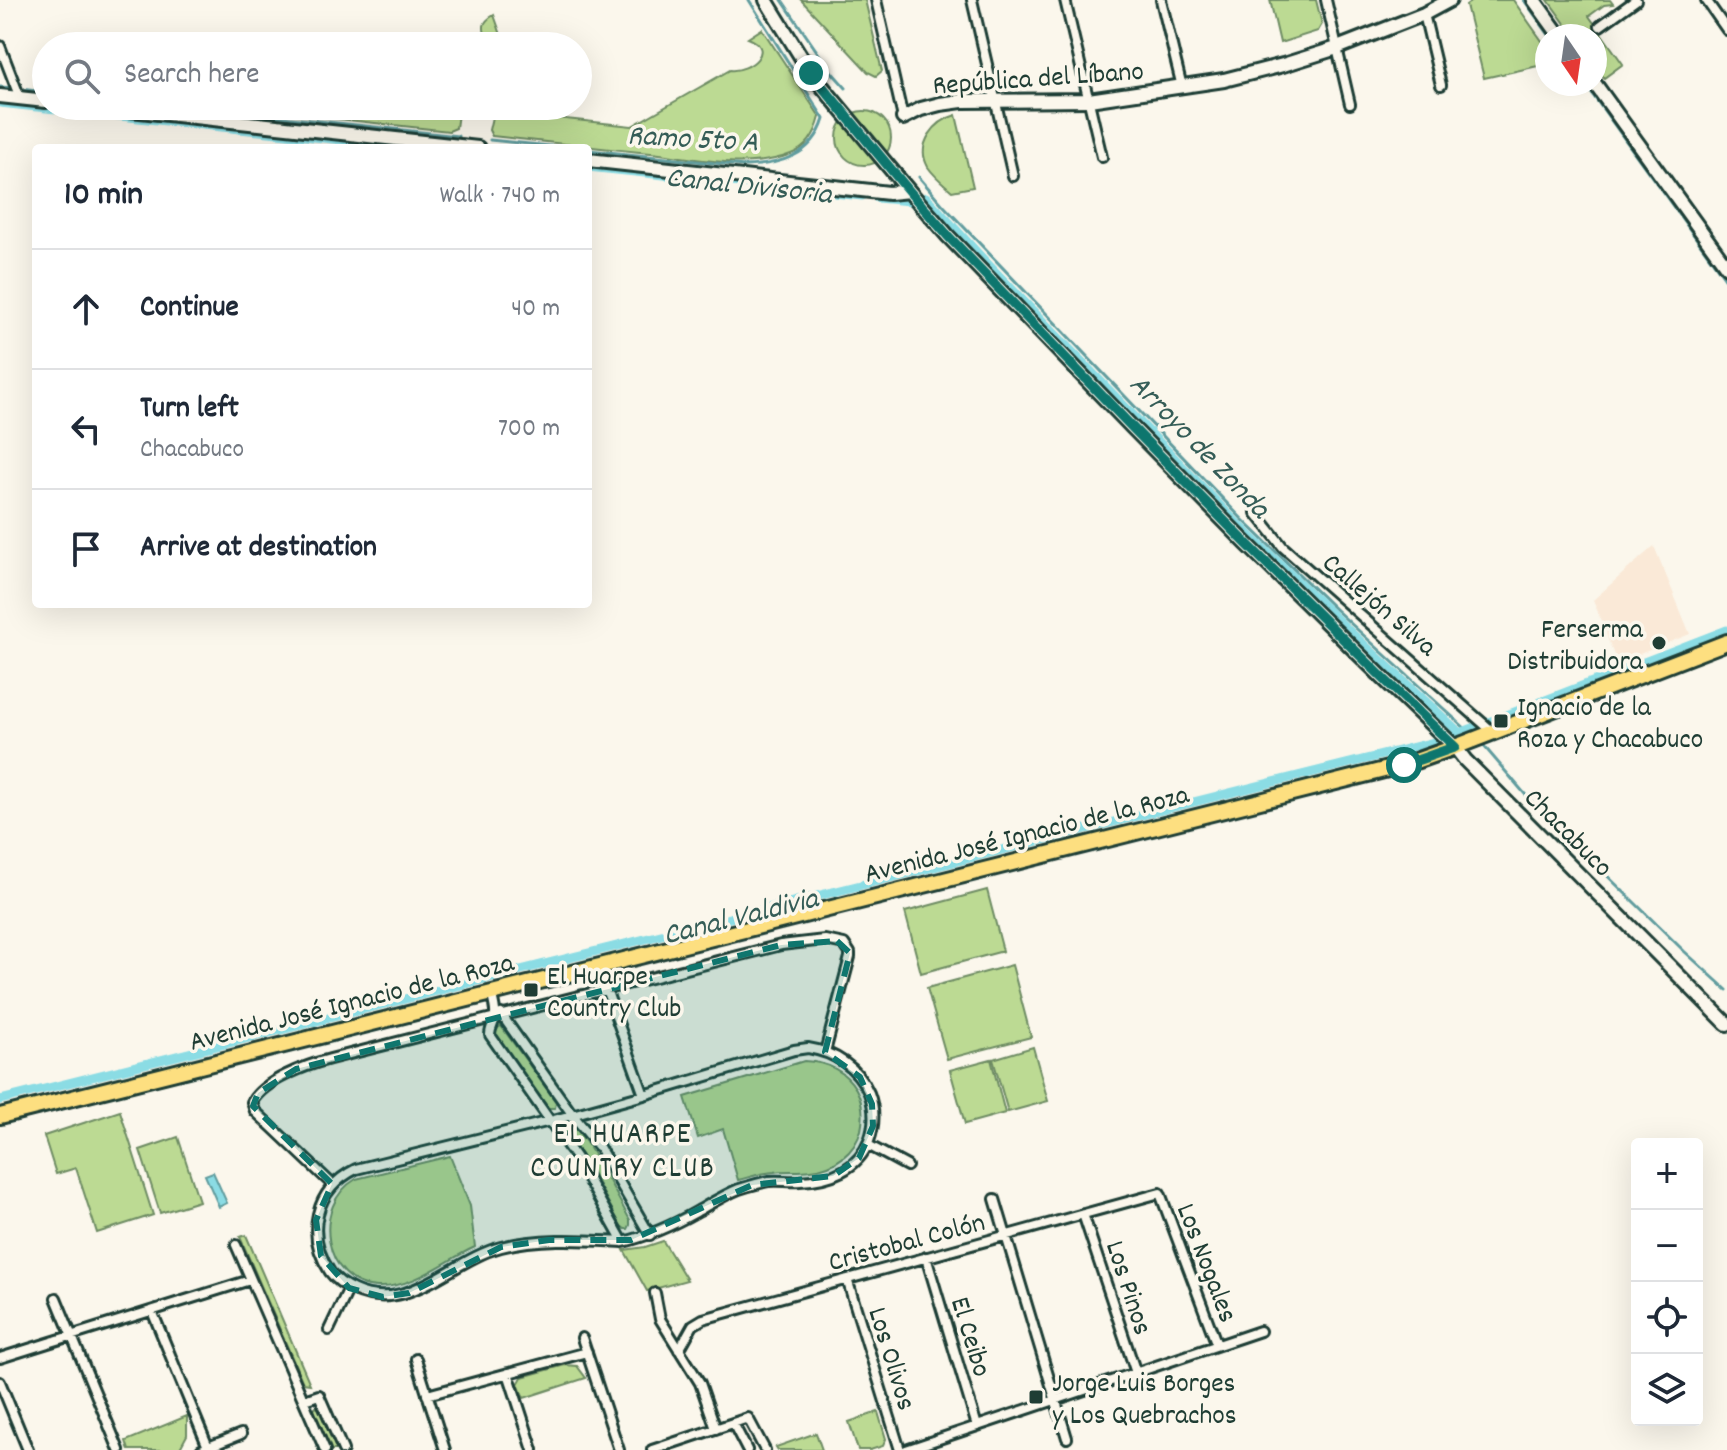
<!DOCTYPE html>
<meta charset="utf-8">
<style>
body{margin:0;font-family:Dekko,sans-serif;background:#f2f2f3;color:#1f2937}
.controls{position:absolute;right:24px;bottom:24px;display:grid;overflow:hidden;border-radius:8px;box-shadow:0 8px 32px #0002}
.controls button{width:72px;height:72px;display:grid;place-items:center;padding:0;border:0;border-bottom:2px solid #e0e1e3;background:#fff;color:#1f2937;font:40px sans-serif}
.compass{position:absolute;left:1535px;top:24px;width:72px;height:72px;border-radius:50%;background:#fff;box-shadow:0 8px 32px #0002;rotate:167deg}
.stop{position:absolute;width:24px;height:24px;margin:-18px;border:6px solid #0f766e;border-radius:50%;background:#fff}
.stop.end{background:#0f766e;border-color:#fff;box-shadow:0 2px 8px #0008}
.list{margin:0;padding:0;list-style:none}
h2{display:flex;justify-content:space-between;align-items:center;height:104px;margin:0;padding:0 32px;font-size:34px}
h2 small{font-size:26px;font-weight:400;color:#747a83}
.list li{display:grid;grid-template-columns:52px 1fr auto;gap:24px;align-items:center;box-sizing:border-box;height:120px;padding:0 32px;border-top:2px solid #e0e1e3}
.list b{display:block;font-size:30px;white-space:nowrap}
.list p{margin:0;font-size:26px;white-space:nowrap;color:#747a83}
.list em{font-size:26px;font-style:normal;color:#747a83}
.icon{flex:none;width:44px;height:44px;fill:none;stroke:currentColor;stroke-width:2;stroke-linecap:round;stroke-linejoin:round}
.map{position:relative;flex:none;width:1727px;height:1450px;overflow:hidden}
.search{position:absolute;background:#fff;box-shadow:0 8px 32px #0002;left:32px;top:32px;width:560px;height:88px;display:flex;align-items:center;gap:20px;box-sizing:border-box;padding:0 28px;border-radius:44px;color:#747a83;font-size:30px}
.panel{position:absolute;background:#fff;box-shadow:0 8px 32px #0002;left:32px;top:144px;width:560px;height:464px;border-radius:8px}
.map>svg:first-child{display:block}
.built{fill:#fae9d7}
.green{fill:#bcda93;stroke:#6e8c64;stroke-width:2}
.water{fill:#8bdce4;stroke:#609c9e;stroke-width:2}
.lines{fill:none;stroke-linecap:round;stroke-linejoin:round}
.stream{stroke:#609c9e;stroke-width:3}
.canal{stroke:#8bdce4;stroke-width:9}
.street-casing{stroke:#1f3d34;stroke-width:14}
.secondary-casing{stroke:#1f3d34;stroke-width:18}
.primary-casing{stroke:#1f3d34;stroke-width:20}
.street{stroke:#fbf7ec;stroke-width:8}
.secondary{stroke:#fbf7ec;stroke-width:12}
.primary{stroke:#fddf80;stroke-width:14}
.route{stroke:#0f766e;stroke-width:10}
.marked{fill:#0f766e;fill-opacity:0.2;stroke:#0f766e;stroke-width:6;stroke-dasharray:16 10;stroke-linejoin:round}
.poi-dot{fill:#1f3d34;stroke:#fbf7ec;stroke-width:3}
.labels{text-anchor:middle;stroke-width:7;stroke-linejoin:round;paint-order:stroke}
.street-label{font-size:28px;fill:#1f3d34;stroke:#fbf7ec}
.poi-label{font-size:28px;fill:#1f3d34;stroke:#fbf7ec;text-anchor:start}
.water-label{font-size:30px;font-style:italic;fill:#355d57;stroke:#fbf7ec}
.neighbourhood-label{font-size:30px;letter-spacing:2px;fill:#1f3d34;stroke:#fbf7ec}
</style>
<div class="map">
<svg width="1727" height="1450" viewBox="0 0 1727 1450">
<rect width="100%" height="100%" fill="#fbf7ec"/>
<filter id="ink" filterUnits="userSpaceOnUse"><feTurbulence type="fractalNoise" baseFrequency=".0125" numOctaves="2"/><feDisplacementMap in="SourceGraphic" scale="16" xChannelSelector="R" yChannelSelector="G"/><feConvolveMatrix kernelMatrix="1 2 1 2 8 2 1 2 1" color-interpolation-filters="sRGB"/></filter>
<g filter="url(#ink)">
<path class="built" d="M1654,546L1690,634L1617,663L1593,600Z"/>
<path class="green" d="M801,0H865L882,71L876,76L868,72Z
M1270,0H1316L1322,24L1318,31L1280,43Z
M1473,0H1513L1547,48V64L1484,78L1466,5Z
M1548,0H1610L1613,4L1604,5L1589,16L1623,64L1604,78L1595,65V36H1574Z
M494,15L505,46H488C485,31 478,24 494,15Z
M762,29L820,117C816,133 807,148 791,154C749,171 695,158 651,153C598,148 545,142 492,136L489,130L492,117L498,112L632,126L730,70C750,72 777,49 748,38Z
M236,106H459L456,128L449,131L236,108Z
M837 138a27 27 0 1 1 54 0a27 27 0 1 1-54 0Z
M956,115L973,187L952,191C944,184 934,176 928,167C915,144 935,121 956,115Z
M987,890L1003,951L921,973L905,912Z
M1012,965L1031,1037L947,1059L927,988Z
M501,1026L556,1102L555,1108H548L495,1035V1029Z
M1033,1047L1048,1101L1008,1112L993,1059Z
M991,1059L1005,1113L965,1124L950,1070Z
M804,1061C826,1062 844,1069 856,1089C863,1102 864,1116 861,1130C855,1153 834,1168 811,1170C799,1172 786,1170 774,1172C762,1173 750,1177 738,1180L723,1129L698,1138L685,1097Z
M120,1111L153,1215L97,1233L76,1168L56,1174L44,1136Z
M567,1120C588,1136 616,1195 630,1220V1225L628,1229H625L621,1226L589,1167L563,1129L561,1124Z
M178,1137L199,1201L160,1213L140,1150Z
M450,1156L470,1206L475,1247C444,1261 412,1289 377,1287C323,1284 311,1205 356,1179Z
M246,1235L310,1384L303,1383L240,1237Z
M663,1241L687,1280L647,1291L624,1250L645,1247Z
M565,1365L577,1366L586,1378L524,1398L518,1384L522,1377Z
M316,1407L320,1409L337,1450H330L313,1411Z
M878,1412L886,1439L883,1446L870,1450H858L849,1422Z
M187,1416V1435L179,1450H129L126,1441Z
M816,1433L822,1450H778L776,1447Z"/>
<path class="water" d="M213,1172L227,1203L219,1207L205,1175Z"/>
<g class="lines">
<path class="stream" d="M782,0L829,69L846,88
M1524,0L1550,36
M1585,84L1727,281
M0,87L14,88
M20,89L46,92
M179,106L458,136
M490,140L569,148
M588,150L744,166C779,165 813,156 824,119L749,0
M919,177L943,205L1242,519L1336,610L1467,730
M1483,745L1530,800L1684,951L1727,990"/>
<path class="canal" d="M0,103L415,148
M588,167L862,196
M926,197L984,260L1236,522L1346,628L1460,733
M877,198L910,201
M1455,735L1727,630
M0,1100L1434,742"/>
<defs>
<path id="street" d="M876,0L903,118
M972,0L1013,176
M1065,0L1102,157
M1161,0L1182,87
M1326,0L1350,104
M1706,0L1727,30
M1424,14L1441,85
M1600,26L1636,0
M0,46L20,98
M1256,513L1283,547L1493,732
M606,989L644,1095
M491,992C493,1000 496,1009 495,1017C494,1024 490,1028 490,1035L576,1158L623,1242
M501,1014L572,1114L599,1147L650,1235
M808,1048C834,1052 858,1067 869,1093C875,1109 875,1125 869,1141C858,1170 829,1180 800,1181C790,1182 779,1180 769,1181C759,1183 749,1186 739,1189C724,1195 710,1204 696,1212C673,1225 649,1236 623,1242C582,1240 541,1237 501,1247C451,1260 408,1315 354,1290C345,1286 336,1280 330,1272C318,1254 313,1235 318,1214C323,1193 338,1178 356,1169L550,1121L644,1095L794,1050Z
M868,1145L907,1166
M333,1185L255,1111L252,1102C264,1080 307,1065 330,1059L781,945L825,940L844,944L850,953V957L825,1052
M995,1199L1067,1438
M1083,1214L1136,1373
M236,1245L325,1450
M926,1257L977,1426
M847,1279L900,1450
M655,1293L660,1319L700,1383L716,1429
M56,1298L119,1450
M152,1311L208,1447
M329,1330L349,1288
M582,1338L619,1450
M679,1350L693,1325L703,1319L1160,1193L1217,1345
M0,1358L250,1280
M416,1359L445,1450
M508,1373L533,1450
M0,1382L28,1450
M427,1395L587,1352
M304,1400L319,1395L343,1450
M733,1423L747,1450
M201,1450L241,1434
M652,1450L748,1418L765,1450
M906,1450L1260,1331"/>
<path id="secondary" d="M766,0L811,73L909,191L948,236L1132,427L1246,543L1383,678L1455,747L1465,760L1727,1024
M1534,0L1560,36
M1595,84L1727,267
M0,96L46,101
M94,106L478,148
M903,118L921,109L940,104L962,101L1089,100L1224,80L1283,65L1337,48L1424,14L1450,0
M588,160L889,193L909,191"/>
<path id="primary" d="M0,1116L1404,765L1455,747L1727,642"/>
</defs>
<use href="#street" class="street-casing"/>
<use href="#secondary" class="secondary-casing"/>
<use href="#primary" class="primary-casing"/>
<use href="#street" class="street"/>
<use href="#secondary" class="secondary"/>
<use href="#primary" class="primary"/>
</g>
</g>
<g class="lines" filter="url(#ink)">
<path class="route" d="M811,73L909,191L948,236L1132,427L1246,543L1383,678L1455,747L1404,765"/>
</g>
<path class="marked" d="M837,941L850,953L825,1052L860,1077L872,1104L873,1126L859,1158L833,1176L752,1185L631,1240H549L501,1247L409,1293L383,1297L349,1288L321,1256L316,1220L332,1184L253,1106L258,1093L296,1069L781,945Z"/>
<g class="poi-dot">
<circle cx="1659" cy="643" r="8"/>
<rect x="1493" y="713" width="16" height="16" rx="4"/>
<rect x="523" y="982" width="16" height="16" rx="4"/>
<rect x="1028" y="1389" width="16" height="16" rx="4"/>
</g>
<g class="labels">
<g class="street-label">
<text transform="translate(1038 76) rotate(-4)" y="10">República del Líbano</text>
<text transform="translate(1381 603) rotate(41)" y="10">Callejón Silva</text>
<text transform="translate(1570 831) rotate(45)" y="10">Chacabuco</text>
<text transform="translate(1026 832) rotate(-14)" y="10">Avenida José Ignacio de la Roza</text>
<text transform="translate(351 1000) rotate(-14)" y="10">Avenida José Ignacio de la Roza</text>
<text transform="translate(906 1240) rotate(-15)" y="10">Cristobal Colón</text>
<text transform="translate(1209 1262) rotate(69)" y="10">Los Nogales</text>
<text transform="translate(1131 1287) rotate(72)" y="10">Los Pinos</text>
<text transform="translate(973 1336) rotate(73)" y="10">El Ceibo</text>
<text transform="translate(894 1358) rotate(73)" y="10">Los Olivos</text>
</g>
<g class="poi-label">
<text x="1643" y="637" text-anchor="end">Ferserma<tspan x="1643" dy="32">Distribuidora</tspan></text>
<text x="1517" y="715">Ignacio de la<tspan x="1517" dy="32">Roza y Chacabuco</tspan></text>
<text x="547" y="984">El Huarpe<tspan x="547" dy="32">Country Club</tspan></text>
<text x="1052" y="1391">Jorge Luis Borges<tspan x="1052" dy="32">y Los Quebrachos</tspan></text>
</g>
<g class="water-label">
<text transform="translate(693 137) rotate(3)" y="10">Ramo 5to A</text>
<text transform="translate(749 184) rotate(6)" y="10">Canal Divisoria</text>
<text transform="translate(1201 445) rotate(46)" y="10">Arroyo de Zonda</text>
<text transform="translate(740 915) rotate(-14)" y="10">Canal Valdivia</text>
</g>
<g class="neighbourhood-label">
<text x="623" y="1142">EL HUARPE<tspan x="623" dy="34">COUNTRY CLUB</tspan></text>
</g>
</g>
</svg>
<div class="controls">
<button>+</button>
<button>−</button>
<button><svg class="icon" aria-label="locate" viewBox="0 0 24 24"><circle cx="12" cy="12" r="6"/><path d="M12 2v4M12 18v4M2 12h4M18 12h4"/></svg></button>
<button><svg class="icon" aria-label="layers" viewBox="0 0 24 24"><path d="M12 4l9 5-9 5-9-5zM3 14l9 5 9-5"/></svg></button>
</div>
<svg class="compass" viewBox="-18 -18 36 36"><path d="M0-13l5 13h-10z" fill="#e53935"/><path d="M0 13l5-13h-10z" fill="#747a83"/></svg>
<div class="stop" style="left:1404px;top:765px"></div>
<div class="stop end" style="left:811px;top:73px"></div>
<div class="search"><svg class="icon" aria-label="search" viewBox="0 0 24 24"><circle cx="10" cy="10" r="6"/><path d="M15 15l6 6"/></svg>Search here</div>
<section class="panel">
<h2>10 min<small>Walk · 740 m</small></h2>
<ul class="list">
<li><svg class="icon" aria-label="ahead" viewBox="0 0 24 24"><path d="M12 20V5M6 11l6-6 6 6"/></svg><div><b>Continue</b></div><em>40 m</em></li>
<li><svg class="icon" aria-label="left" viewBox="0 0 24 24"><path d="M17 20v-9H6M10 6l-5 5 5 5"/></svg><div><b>Turn left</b><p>Chacabuco</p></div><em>700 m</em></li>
<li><svg class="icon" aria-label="arrive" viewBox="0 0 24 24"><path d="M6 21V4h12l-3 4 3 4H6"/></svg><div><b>Arrive at destination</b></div></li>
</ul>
</section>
</div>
